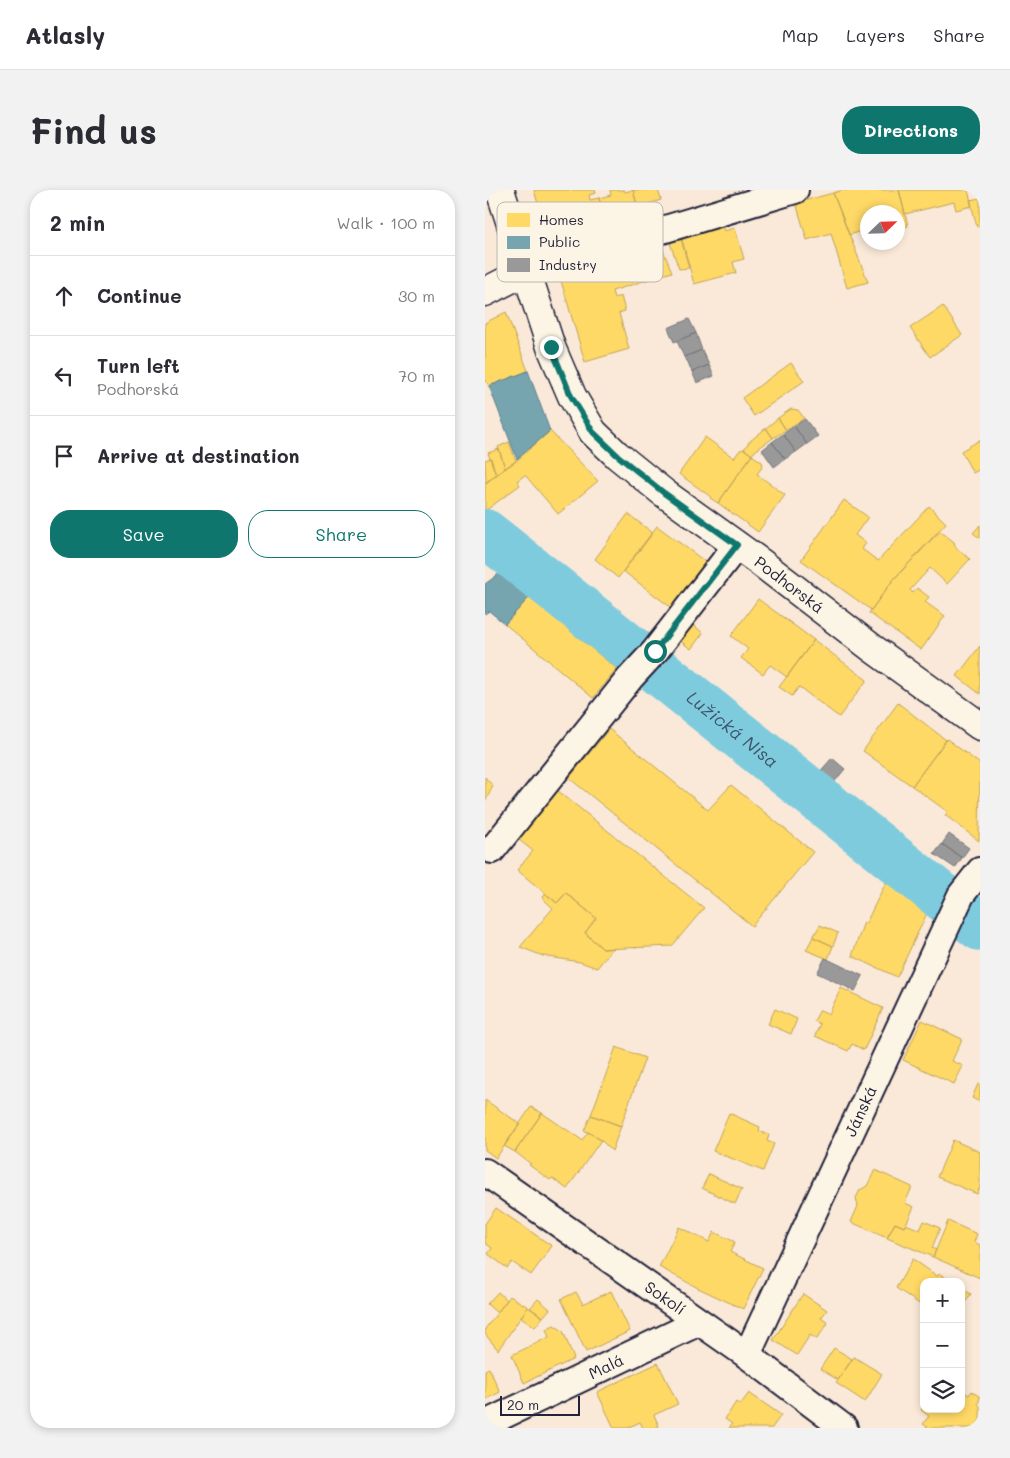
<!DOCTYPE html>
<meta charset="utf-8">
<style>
body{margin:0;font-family:Mali,sans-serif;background:#f2f2f3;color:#2b2b33}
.controls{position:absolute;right:15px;bottom:15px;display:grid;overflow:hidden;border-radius:10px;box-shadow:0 2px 8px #0003}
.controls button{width:45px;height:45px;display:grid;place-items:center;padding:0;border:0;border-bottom:1px solid #e1e1e2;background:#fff;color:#2b2b33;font:25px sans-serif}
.compass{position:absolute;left:375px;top:15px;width:45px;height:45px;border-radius:50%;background:#fff;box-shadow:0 2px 8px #0003;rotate:67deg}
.scale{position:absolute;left:15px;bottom:12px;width:80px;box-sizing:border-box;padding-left:5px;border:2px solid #22223b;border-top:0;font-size:14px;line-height:18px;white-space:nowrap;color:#22223b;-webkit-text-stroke:4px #fcf5e5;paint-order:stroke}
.stop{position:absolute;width:15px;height:15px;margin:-11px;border:4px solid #0f766e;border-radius:50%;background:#fff}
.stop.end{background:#0f766e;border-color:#fff;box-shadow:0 1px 5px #0008}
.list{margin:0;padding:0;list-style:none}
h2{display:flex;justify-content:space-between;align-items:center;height:65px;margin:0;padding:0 20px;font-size:21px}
h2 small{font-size:16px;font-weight:400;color:#7c7c81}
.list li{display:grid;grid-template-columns:32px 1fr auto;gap:15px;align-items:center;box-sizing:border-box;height:80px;padding:0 20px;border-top:1px solid #e1e1e2}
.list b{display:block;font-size:19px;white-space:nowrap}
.list p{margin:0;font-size:16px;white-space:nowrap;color:#7c7c81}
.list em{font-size:16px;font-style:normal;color:#7c7c81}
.actions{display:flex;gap:10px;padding:15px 20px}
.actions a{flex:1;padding:11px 0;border:1px solid #0f766e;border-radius:20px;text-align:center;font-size:18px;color:#0f766e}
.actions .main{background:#0f766e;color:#fff}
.icon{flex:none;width:28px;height:28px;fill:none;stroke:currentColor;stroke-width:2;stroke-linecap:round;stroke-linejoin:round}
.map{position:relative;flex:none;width:495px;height:1238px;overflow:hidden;border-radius:20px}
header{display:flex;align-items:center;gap:30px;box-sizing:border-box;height:70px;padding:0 25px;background:#fff;border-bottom:1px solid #e1e1e2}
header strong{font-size:24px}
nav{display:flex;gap:28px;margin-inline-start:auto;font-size:18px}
.intro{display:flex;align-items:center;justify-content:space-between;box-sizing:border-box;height:120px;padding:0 30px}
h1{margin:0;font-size:35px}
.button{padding:12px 22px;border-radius:20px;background:#0f766e;color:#fff;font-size:18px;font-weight:700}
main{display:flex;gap:30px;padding:0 30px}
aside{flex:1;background:#fff;border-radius:20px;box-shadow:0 2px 8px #0003}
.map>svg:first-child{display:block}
.homes{fill:#ffd966;stroke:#bda259}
.public{fill:#76a5af;stroke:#5d7e8c}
.industry{fill:#999;stroke:#75757d}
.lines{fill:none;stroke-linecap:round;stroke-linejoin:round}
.river{stroke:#7fcbde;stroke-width:48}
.minor-casing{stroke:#22223b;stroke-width:30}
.tertiary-casing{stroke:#22223b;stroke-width:31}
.primary-casing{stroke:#22223b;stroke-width:31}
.minor{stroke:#fcf5e5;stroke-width:26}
.tertiary{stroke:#fcf5e5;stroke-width:28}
.primary{stroke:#fcf5e5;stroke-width:28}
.route{stroke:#0f766e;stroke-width:6}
.labels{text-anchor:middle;stroke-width:5;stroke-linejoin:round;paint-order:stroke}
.street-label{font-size:16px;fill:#22223b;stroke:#fcf5e5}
.water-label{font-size:18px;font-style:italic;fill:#3e556c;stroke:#fcf5e5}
.key{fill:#fcf5e5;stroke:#bbb6b2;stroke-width:1}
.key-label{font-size:14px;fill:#22223b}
</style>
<header>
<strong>Atlasly</strong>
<nav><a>Map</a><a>Layers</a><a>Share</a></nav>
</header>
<div class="intro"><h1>Find us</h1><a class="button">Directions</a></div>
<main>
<aside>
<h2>2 min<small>Walk · 100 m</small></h2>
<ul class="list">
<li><svg class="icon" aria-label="ahead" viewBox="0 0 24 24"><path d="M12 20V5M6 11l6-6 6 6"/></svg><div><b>Continue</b></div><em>30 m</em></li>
<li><svg class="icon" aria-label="left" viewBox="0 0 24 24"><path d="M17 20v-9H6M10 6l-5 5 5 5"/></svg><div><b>Turn left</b><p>Podhorská</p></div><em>70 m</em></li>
<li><svg class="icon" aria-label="arrive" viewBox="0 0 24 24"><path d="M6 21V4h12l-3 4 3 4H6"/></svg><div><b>Arrive at destination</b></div></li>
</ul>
<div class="actions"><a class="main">Save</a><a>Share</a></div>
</aside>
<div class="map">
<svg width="495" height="1238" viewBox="0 0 495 1238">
<rect width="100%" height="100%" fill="#fae9d8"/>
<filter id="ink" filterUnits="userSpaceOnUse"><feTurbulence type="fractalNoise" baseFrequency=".02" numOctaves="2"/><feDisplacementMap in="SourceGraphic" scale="10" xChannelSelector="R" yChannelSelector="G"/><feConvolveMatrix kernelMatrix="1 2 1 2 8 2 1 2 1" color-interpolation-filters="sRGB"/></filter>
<g filter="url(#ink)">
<path class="homes" d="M49,0H110L111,3L104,5L105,10L114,8L119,28L62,45Z
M125,0H139L140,2L148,0L152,15L119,28L114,8L126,5Z
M148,0H173L176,10L132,24L133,21L152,15Z
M358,0H414L423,36L412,39V22H382V39L364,45L348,3Z
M414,0H483L487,16L471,20L469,12L420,24Z
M348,3L383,92L362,98L346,43L322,50L311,13Z
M495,8V36L492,37L485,10Z
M237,35L239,41L250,38L259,69L248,72L251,83L209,94L196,46Z
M196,49L204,78L194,79L185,53Z
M175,53L187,82L127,101L129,108L136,106L140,121L134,123L144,159L100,172L74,84Z
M458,116L477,145L445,167L425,138Z
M21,122L43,181L4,196L0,189V133Z
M306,173L319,191L269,226L257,208Z
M306,219L313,220L319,228L301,240L293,228Z
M293,228L301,240L288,248L281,238Z
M281,238L288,248L270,261L267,265L259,259L264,252Z
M65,241L113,291L73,324L40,285L32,291L35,295L0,321V293L31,271Z
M220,247L249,268L255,260L259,259L267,265L233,313L225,308L226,307L194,284Z
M495,250V279L488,283L476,261Z
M24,252L31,271L20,278L13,257Z
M14,259L20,278L11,285L3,263Z
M267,265L277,272L278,276L272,284L300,305L273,342L233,313Z
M6,268L11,285L1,293L0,270Z
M359,310L383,327L370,345L381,353L377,359L393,371L444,316L461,333L408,390L386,420L316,370Z
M143,324L168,343L133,388L110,369Z
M495,335V348L488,343Z
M172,336L222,373L188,419L138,381Z
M455,341L469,352L471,358L485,369L462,394L445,378L425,400L428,403L432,398L444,407L440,412L460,426L436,460L384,423L408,390Z
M44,407L132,479L108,508L20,434Z
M273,409L329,450L302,487L285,475L278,484L256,468L263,459L246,446Z
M207,434L218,443L206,459L194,450Z
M329,450L382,490L354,527L314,497L307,506L294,497Z
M495,456V504L472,486Z
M413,513L461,550L427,596L378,561Z
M124,539L223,620L246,595L328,662L267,736L84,588Z
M462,549L495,574L494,651L460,625L463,622L427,596Z
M0,587L8,596L0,612Z
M72,600L219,718L187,756L118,759L100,743L111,728L81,703L72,713L32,680L48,661L33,649Z
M402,690L443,721L412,787L367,766L379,732L381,733Z
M81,703L111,728L100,743L118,759L128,758L112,778L95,772L58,766L35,757L68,718L57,708L61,704L72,713Z
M335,735L353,743L348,756L328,747Z
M328,747L348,756L343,769L321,760Z
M356,798L398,818L379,860L367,854L363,861L330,846L335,834L329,831L335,820L344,824Z
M290,819L312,829L306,844L283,834Z
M437,830L477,849L467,871L478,876L469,894L418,870Z
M131,857L160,868L136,936L106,925Z
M493,894L495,895V912L487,908Z
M0,910L35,934L11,968L0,960Z
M46,917L57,923L30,962L19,956Z
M57,923L97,950L103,942L116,950L82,999L67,988L65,990L44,975L46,974L30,962Z
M244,923L275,937L274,941L284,945L282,951L289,954L278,981L228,961Z
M106,925L136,936L127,961L116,950L103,942L99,941Z
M468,950L495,962V997L492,1004L452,987Z
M390,980L427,997L420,1013L429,1017L421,1034L419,1037L410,1033L402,1048L366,1032L373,1016L371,1008L375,1000L382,996Z
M224,984L257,999L250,1014L217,998Z
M11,1018L67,1056L46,1085L27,1072L22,1078L3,1064L7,1058L0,1053V1034Z
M439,1031L455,1038L447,1058L451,1060L448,1067L402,1048L410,1033L419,1037L421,1034L435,1040Z
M463,1031L492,1044L489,1052L495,1055V1088L448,1067Z
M194,1037L224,1052L229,1042L250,1052L245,1062L278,1078L258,1119L213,1098L174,1077Z
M428,1069L452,1086L455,1084L467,1092H439V1117L411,1098Z
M476,1098L486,1104L476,1118Z
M126,1101L145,1141L101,1162L76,1109L91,1102L98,1114Z
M13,1102L22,1110L12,1123L2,1114Z
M318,1104L342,1120L336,1128L343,1133L332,1149L325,1145L312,1165L288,1150Z
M25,1106L43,1117L13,1160L0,1144V1139Z
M53,1109L65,1119L58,1127L45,1118Z
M43,1117L58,1127L50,1137L36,1127Z
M69,1135L78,1141L89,1169L39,1193L27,1165L64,1147L61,1139Z
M349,1158L367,1169L353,1190L335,1179Z
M369,1167L397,1184L380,1212L351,1193Z
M173,1173L193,1214L169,1225L174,1236L170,1238H158L155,1232L142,1238H129L112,1202Z
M4,1178L15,1202L0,1210V1180Z
M476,1200L484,1205L487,1201L495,1207L493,1214L495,1216V1230L490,1238H444L438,1234L444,1226L436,1220L439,1216V1219H476Z
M264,1203L296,1225L287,1238H244L247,1234L240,1229L251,1212L255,1215Z"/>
<path class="public" d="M43,181L65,241L32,269L4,196Z
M22,378L49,402L20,434L4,421L0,424V394Z"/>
<path class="industry" d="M204,129L211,143L189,152L183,138Z
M211,143L217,160L199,167L192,151Z
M217,160L224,175L207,182L202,170L201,171L199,167Z
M224,175L229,186L212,193L207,182Z
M320,229L333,246L322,254L309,236Z
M309,236L322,254L311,262L298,244Z
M298,244L311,262L300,269L287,252Z
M287,252L300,269L289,277L277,260Z
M347,568L360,579L346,596L332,585Z
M330,583L346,596L338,606L321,593Z
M464,644L484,658L477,668L457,654Z
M457,654L477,668L470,678L449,664Z
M340,768L378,786L370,801L332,783Z"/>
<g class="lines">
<path class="river" id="s1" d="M0,343L495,737"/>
<defs>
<g id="minor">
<path d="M41,81L310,0"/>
<path d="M7,660L145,488L170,461L252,355"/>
<path id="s2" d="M0,982L262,1165L359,1238"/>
<path id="s3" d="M262,1165L476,705L495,681"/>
<path id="s4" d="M0,1234L214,1132"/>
</g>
<path id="tertiary" d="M0,102L41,81"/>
<g id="primary">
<path id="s5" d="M15,0L66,157L87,206L108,242L132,265L179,303L275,372L387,458L495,536"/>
</g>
</defs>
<use href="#minor" class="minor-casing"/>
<use href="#tertiary" class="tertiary-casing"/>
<use href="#primary" class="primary-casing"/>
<use href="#minor" class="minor"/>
<use href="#tertiary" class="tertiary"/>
<use href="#primary" class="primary"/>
</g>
</g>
<g class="lines" filter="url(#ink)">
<path class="route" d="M66,157L86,206L108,242L132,265L179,303L252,355L170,461"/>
</g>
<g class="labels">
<g class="street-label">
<text dy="6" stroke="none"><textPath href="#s5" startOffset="509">Podhorská</textPath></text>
<text dy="6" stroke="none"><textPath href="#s3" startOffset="269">Jánská</textPath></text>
<text dy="6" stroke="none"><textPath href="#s2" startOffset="220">Sokolí</textPath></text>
<text dy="6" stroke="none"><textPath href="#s4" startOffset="134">Malá</textPath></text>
</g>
<g class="water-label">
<text dy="6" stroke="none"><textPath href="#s1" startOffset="316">Lužická Nisa</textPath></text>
</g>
</g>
<rect x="12" y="12" width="166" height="80" rx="8" class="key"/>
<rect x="22" y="23" width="23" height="14" fill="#ffd966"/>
<rect x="22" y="46" width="23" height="13" fill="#76a5af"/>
<rect x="22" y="68" width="23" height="14" fill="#999"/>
<g class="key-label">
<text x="54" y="35">Homes</text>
<text x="54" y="57">Public</text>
<text x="54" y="80">Industry</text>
</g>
</svg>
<div class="controls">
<button>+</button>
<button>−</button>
<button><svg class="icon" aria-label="layers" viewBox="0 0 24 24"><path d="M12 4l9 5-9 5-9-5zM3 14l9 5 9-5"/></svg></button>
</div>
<svg class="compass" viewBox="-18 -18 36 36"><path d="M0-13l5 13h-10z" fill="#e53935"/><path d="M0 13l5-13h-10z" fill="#7c7c81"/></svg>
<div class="scale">20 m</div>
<div class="stop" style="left:170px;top:461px"></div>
<div class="stop end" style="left:66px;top:157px"></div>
</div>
</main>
